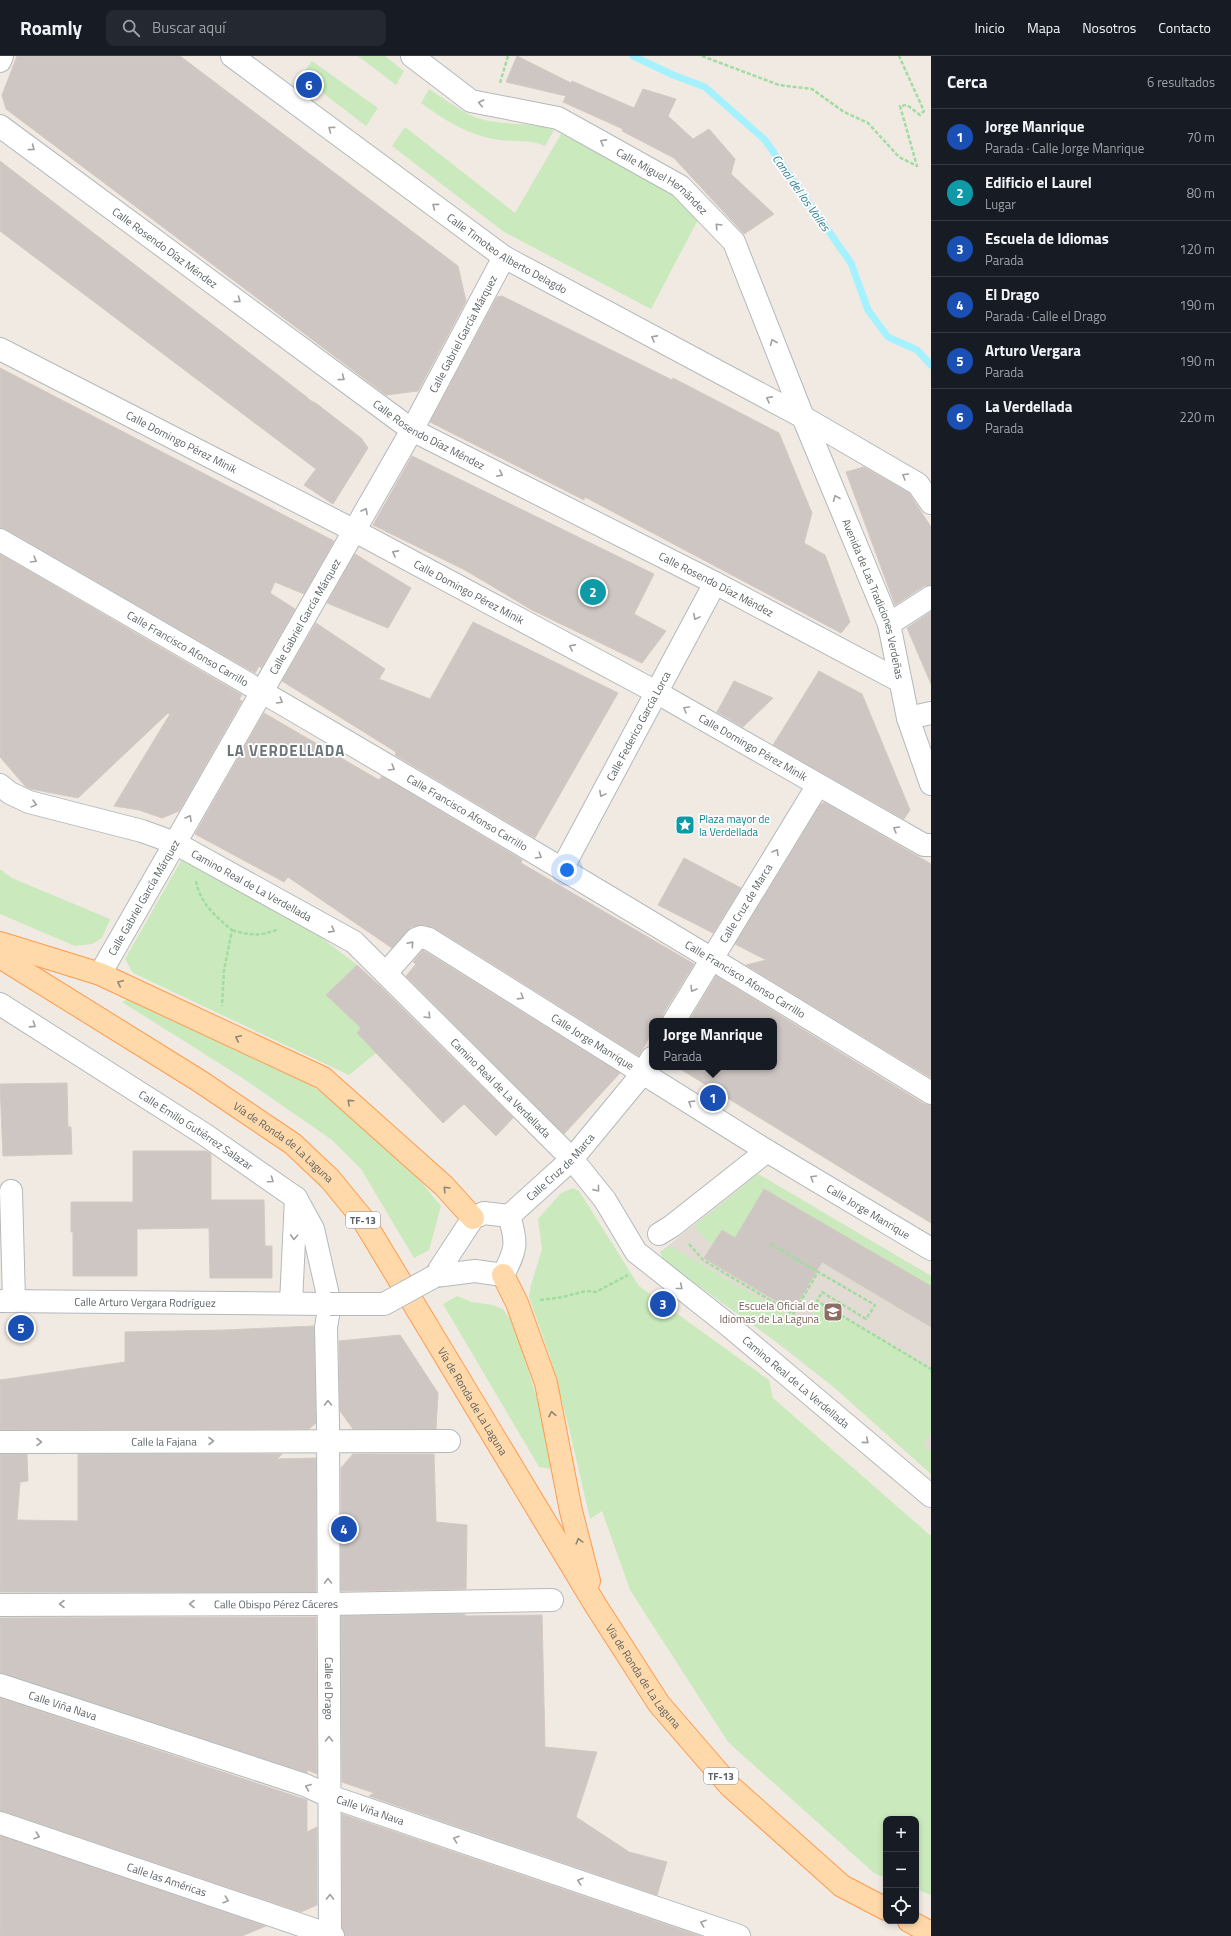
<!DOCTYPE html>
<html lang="es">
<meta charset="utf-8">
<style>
body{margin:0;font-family:"Titillium Web",sans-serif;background:#242831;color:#f1f3f6}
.controls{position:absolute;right:12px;bottom:12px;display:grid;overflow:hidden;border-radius:8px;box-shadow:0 2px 6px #0003}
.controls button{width:36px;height:36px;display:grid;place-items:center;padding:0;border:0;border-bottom:1px solid #363941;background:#171b24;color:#f1f3f6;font:20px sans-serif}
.you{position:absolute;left:567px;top:814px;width:14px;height:14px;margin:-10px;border:3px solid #fff;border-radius:50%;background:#1a73e8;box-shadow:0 0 0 6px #1a73e833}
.badge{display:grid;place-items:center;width:26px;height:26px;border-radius:50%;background:#b45309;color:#fff;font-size:13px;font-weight:700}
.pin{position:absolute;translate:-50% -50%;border:2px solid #fff;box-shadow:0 1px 4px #0006}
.popup{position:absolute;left:649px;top:962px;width:128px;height:52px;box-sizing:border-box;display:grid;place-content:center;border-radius:8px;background:#171b24;filter:drop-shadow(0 1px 3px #0005);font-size:13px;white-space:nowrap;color:#9ea1a6}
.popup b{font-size:15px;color:#f1f3f6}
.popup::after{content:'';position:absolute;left:50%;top:100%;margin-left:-8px;border:8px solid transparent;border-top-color:#171b24}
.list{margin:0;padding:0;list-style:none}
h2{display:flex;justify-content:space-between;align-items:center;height:52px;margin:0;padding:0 16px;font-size:17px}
h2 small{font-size:13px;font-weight:400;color:#9ea1a6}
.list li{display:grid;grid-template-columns:26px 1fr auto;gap:12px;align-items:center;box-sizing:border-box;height:56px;padding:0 16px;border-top:1px solid #363941}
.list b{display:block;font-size:15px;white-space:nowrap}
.list p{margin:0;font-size:13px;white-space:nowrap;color:#9ea1a6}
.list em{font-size:13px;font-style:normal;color:#9ea1a6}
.icon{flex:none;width:22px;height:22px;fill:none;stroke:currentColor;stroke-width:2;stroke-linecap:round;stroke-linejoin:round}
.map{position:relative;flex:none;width:931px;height:1880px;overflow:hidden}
header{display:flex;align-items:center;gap:24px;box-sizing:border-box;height:56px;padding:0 20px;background:#171b24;border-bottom:1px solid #363941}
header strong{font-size:19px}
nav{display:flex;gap:22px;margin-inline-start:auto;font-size:14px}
.search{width:280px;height:36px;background:#242831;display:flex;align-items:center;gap:10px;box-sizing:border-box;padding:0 14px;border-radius:8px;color:#9ea1a6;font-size:15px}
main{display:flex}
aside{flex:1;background:#171b24}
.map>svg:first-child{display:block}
.education{fill:#e2dbd4}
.green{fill:#caeabd}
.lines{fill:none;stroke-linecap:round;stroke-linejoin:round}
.stream{stroke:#a4f1ff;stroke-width:7}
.building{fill:#cdc6c2;stroke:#d5c9c1}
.minor-casing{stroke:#b4b9bc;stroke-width:24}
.major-casing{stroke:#ff9b4d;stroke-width:24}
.path{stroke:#a0dd9f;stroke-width:2.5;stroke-dasharray:4 2;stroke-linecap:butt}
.minor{stroke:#fff;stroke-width:22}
.major{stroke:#ffd9a9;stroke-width:22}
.minor-bridge-casing{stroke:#b4b9bc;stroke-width:24;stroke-linecap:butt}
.minor-bridge{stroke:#fff;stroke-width:22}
.oneway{stroke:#9da1a3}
.oneway2{stroke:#8c867a}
.labels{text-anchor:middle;stroke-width:3.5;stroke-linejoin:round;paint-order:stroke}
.shield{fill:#fff;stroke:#8c9294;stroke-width:1}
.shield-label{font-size:10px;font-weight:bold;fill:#5b6366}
.street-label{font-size:11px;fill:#5b6366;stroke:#fff}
.culture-label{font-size:11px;fill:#0d838f;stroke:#fff;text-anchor:start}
.education-label{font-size:11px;fill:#785e54;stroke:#fff;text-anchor:end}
.water-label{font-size:12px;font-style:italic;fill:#2e7e96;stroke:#fff}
.district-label{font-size:15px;font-weight:bold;letter-spacing:1px;fill:#6c7578;stroke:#fff}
</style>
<header>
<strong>Roamly</strong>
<div class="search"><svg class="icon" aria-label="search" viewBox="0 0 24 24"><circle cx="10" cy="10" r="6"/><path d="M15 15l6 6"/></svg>Buscar aquí</div>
<nav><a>Inicio</a><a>Mapa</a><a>Nosotros</a><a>Contacto</a></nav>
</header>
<main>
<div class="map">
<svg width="931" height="1880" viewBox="0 0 931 1880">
<rect width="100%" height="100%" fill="#f0eae3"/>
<path class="education" d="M758,1118L931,1220V1418L835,1332L660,1196Z"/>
<path class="green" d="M358,0H385L404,15L396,29Z
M312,5L378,52L366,70L301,20Z
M429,33C448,45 468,62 490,65C512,69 532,67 554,74L545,90C531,83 515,86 500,84C469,80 446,65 421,47Z
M405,71L515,157L561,78L669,134L701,158L651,253L504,176L392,90Z
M182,803L279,858L312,874L357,909L326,939L361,972L357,977L376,997L349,1019L133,917L125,903Z
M0,813L12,822L110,863L102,882L92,888L75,890L0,858Z
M129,942L277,1013L313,1031L336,1045L412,1115L441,1150L429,1194L414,1202L361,1113L332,1084L241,1021L122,946Z
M758,1118L931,1220V1230L765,1133L735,1182L712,1190L694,1170Z
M573,1132L579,1135L639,1230L769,1324L773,1342L931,1480V1839L916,1833V1763H886V1822L874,1817L728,1686L630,1534L602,1455L590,1463L569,1372L551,1304L529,1241L531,1229L542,1193L538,1163L561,1137Z
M670,1190L806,1270L820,1247L931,1313V1376L923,1390L931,1395V1418L835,1332L785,1292L664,1205L660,1196Z
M457,1240L472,1246L493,1249L503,1253L515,1271L537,1343L552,1399L551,1413L539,1411L443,1248Z"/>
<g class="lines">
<path class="stream" d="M633,0L673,19L705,31L765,84L851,207L868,254L888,281L917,294L931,309"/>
</g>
<path class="building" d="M17,0H180L458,210L466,245L418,335L386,339L6,53L2,39Z
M517,0L571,27L572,25L634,52L643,33L676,43L668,60L693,83L709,73L735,103L731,118L774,158L744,178L674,102L622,75L623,73L563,46L566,40L506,26Z
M0,105L308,342V343L317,348L361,382L368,392L333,448L304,429L316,413L0,175Z
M502,240L672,324L673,322L779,377L812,457L804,487L825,499L850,566L841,577L585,441L584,444L430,366L497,241Z
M0,312L334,485L304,538L275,526L270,537L295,553L261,612L259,610L255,617L6,473L0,472Z
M412,400L654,518L634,558L666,575L642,607L532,554L465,514L373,469Z
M864,411L909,437L931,471V529L924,530L895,549L846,416Z
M0,498L242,639L239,643L242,645L179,755L162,762L139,754L114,750L170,658L168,657L78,742L31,733L25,730L0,701Z
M355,498L411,532L388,572L327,547Z
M931,556V628L907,572Z
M473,566L618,637L535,782L395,699L396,696L282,625L316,567L385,613L379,623L430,643Z
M819,615L862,638L910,754L904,763L773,689Z
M734,625L773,642L743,671L717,656Z
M264,657L379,724L382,720L522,804L521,807L694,908L663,958L662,965H652V976L639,1000L435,872L424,869L411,871L392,892L288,821L284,826L195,778Z
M824,746L931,808V1022L746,909L766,904L735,888L820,749Z
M684,802L741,832L713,877L658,849Z
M423,894L424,895L620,1017L564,1078L406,920L416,908L413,906Z
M357,909L382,932L513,1062L496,1080L464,1048L443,1067L357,977L361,972L326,939Z
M716,920L924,1048L931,1049V1167L677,1011H774V965H689Z
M67,1027L68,1071H71L72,1098L3,1100L0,1028Z
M133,1095H206L211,1098V1144H264L265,1190H272V1222H210L209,1172L137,1173V1220H73V1176H71V1146H133Z
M764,1133L931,1230V1271L822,1206L793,1255L704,1202L722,1174L735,1182Z
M314,1270L316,1367L309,1373L0,1374V1324L125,1306V1276L224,1274Z
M400,1279L438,1337L436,1373H353L340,1355L339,1285Z
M0,1398H27L28,1425L20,1426L17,1464L78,1465V1398H282L277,1403L316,1402V1536H0Z
M353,1398H434L436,1466L467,1469L466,1533L341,1535V1412Z
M465,1558V1560L542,1559L545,1691L597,1696L576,1761L629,1796L667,1806L657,1839L369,1740L374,1737L342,1726L341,1560Z
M316,1561L317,1718L307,1714V1717L0,1617V1562Z
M0,1642L307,1744V1776L317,1771V1849L301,1856L0,1755Z
M342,1758L700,1880H345L342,1872Z
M0,1780L266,1870L242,1880H0Z"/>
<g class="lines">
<defs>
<g id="minor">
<path id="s1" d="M232,0L504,201L803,361L918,428L931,447"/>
<path id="s2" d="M412,0L471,45L558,62L680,130L734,186L803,361L889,568L908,662L931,728"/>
<path d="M0,5L2,0"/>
<path id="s3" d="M0,70L412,374L715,527L898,624"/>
<path id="s4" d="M0,293L355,475L656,636L924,789H931"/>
<path id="s5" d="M0,484C313,664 624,847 931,1037"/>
<path d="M889,568L931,541"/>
<path d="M908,662L931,657"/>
<path id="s6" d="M0,729L10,737L29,746L142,775L175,787L354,886L572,1103L605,1144L636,1196L727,1268L931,1440"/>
<path id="s7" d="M562,813L715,527"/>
<path id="s8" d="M386,917L416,883L421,881L429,883L767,1095L931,1193"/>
<path id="s9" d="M100,918L412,374L504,201"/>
<path id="s10" d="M0,948L204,1078L296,1142L313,1173L330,1248L326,1271L328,1367L330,1880"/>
<path id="s11" d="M674,965L818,729"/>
<path d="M11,1135L14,1245"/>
<path id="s12" d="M509,1160L572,1103L643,1017L652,1002"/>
<path d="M659,1178L672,1170L767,1095"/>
<path d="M435,1220L475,1215L503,1219C516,1194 518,1188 509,1160"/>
<path d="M435,1220L473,1162L484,1157L509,1160"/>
<path id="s13" d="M0,1245L330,1248"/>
<path d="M291,1247L296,1142"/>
<path id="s14" d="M0,1386L449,1385"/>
<path id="s15" d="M0,1549L329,1548L552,1544"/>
<path id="s16" d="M0,1629L305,1729L329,1740L739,1880"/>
<path id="s17" d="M0,1767L333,1880"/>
</g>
<g id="major">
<path d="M0,887L100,918L323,1022L444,1130L473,1162"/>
<path id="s18" d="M0,901L198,1024L293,1088L330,1123L362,1162L596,1550L659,1648L730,1730L842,1830L886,1853"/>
<path d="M503,1219L517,1247L546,1327L571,1455L589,1525"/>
<path d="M909,1865L931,1877"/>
</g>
</defs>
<use href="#minor" class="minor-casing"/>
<use href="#major" class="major-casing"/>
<path class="path" d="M702,0L779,29L812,33L844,56L868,67L899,101L917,110L900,50L907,49L920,59L924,55L899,0
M500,27L508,0
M196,825C200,847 215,860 232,874L224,914L222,950
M232,874C251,880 261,880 279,873
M689,1188L703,1204L793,1258L818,1216
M770,1188L875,1249L866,1263L822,1236L817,1245L931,1313
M540,1244L563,1241L586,1235L596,1236L628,1219"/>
<use href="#minor" class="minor"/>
<use href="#major" class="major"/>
<defs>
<path id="minor-bridge" d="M330,1248H384L435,1220"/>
</defs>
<use href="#minor-bridge" class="minor-bridge-casing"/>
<use href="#minor-bridge" class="minor-bridge"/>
</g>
<defs><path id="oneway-chevron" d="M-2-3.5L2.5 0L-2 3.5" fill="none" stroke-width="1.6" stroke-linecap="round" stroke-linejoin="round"/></defs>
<g class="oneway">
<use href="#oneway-chevron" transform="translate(481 47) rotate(-169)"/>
<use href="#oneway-chevron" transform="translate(331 73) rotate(-143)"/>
<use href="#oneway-chevron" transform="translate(603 86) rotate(-151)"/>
<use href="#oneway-chevron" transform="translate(32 92) rotate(37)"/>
<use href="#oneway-chevron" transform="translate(435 150) rotate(-143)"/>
<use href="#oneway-chevron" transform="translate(718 170) rotate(-134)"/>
<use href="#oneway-chevron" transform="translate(238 244) rotate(37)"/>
<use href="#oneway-chevron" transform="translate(654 282) rotate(-152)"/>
<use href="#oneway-chevron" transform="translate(773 286) rotate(-112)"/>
<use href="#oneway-chevron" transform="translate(342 322) rotate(37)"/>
<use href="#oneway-chevron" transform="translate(769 343) rotate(-152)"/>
<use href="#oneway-chevron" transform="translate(500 418) rotate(27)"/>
<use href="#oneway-chevron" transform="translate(905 420) rotate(-150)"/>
<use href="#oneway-chevron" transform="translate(836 442) rotate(-112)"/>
<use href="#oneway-chevron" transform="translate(365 455) rotate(-61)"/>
<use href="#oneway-chevron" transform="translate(395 497) rotate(-152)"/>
<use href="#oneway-chevron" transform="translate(34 504) rotate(30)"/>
<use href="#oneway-chevron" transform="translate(696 561) rotate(118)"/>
<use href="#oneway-chevron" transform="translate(572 591) rotate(-152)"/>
<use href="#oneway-chevron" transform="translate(280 645) rotate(31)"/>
<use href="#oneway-chevron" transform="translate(686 653) rotate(-150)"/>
<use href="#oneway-chevron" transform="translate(392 712) rotate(31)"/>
<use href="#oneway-chevron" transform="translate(602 738) rotate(118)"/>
<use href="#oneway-chevron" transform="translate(34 748) rotate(15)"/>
<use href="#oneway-chevron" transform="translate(189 762) rotate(-60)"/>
<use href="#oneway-chevron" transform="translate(896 773) rotate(-150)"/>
<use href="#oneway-chevron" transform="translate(776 796) rotate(-59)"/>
<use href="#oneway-chevron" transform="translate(539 800) rotate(31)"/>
<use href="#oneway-chevron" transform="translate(332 874) rotate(29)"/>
<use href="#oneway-chevron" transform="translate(411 888) rotate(-49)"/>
<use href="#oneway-chevron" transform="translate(693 933) rotate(121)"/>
<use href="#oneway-chevron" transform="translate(521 941) rotate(32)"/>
<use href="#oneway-chevron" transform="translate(428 960) rotate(45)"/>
<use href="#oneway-chevron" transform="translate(33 969) rotate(33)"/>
<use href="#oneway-chevron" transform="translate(691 1047) rotate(-148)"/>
<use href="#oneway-chevron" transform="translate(813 1122) rotate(-149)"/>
<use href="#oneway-chevron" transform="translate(271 1124) rotate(35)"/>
<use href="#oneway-chevron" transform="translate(597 1133) rotate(51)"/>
<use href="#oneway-chevron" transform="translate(294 1181) rotate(93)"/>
<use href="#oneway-chevron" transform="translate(680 1231) rotate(39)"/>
<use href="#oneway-chevron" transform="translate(328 1347) rotate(-91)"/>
<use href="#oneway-chevron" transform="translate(211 1385)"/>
<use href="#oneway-chevron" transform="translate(866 1385) rotate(40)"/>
<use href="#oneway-chevron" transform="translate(39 1386)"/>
<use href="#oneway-chevron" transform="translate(328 1525) rotate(-91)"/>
<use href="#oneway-chevron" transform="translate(62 1548) rotate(180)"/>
<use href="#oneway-chevron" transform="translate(192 1548) rotate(180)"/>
<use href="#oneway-chevron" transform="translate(329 1683) rotate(-90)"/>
<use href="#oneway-chevron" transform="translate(308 1731) rotate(-158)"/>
<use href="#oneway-chevron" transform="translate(37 1780) rotate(19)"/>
<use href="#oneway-chevron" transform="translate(456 1783) rotate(-161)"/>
<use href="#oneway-chevron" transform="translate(580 1825) rotate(-161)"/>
<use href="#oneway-chevron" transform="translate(330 1841) rotate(-90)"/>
<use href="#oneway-chevron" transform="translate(226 1844) rotate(19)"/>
<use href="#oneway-chevron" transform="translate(703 1867) rotate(-161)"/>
</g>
<g class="oneway2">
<use href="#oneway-chevron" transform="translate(120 927) rotate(-155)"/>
<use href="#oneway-chevron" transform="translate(238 982) rotate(-155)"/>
<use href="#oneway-chevron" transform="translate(350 1046) rotate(-138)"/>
<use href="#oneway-chevron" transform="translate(446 1133) rotate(-134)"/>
<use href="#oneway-chevron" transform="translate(552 1358) rotate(-101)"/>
<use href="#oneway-chevron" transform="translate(579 1485) rotate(-105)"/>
</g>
<defs>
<symbol id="sight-square" viewBox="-11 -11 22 22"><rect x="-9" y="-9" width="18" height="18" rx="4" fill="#0f9aa8" stroke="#fff"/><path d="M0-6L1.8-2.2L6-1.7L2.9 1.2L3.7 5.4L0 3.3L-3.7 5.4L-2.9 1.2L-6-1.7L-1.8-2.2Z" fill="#fff"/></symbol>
<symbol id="university-square" viewBox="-11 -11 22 22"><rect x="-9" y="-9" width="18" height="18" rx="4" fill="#8d6e63" stroke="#fff"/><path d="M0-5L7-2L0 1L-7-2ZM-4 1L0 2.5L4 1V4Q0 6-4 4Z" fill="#fff"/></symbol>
</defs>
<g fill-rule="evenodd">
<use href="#sight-square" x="674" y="758" width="22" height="22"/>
<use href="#university-square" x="822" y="1245" width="22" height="22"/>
</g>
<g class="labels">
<g class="shield">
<rect x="346" y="1156" width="34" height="16" rx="3"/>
<rect x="704" y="1712" width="34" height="16" rx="3"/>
</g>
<g class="shield-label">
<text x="363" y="1168">TF-13</text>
<text x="721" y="1724">TF-13</text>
</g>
<g class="street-label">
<text dy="4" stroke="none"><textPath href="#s2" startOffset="285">Calle Miguel Hernández</textPath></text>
<text dy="4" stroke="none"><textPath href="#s3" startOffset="205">Calle Rosendo Díaz Méndez</textPath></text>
<text dy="4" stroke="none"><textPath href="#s1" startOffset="339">Calle Timoteo Alberto Delagdo</textPath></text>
<text dy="4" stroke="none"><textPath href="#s9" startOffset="736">Calle Gabriel García Márquez</textPath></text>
<text dy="4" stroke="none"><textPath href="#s3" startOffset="529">Calle Rosendo Díaz Méndez</textPath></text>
<text dy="4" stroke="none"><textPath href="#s4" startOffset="204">Calle Domingo Pérez Minik</textPath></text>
<text dy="4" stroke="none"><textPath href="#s3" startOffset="853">Calle Rosendo Díaz Méndez</textPath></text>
<text dy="4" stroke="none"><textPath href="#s4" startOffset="528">Calle Domingo Pérez Minik</textPath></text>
<text dy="4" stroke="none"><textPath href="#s2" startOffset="764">Avenida de Las Tradiciones Verdeñas</textPath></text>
<text dy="4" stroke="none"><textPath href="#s9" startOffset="412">Calle Gabriel García Márquez</textPath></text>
<text dy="4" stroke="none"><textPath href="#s5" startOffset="217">Calle Francisco Afonso Carrillo</textPath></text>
<text dy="4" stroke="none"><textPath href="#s7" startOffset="162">Calle Federico García Lorca</textPath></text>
<text dy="4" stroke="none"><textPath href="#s4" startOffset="852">Calle Domingo Pérez Minik</textPath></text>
<text dy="4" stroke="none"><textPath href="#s5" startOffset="541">Calle Francisco Afonso Carrillo</textPath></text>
<text dy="4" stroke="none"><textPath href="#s6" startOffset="273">Camino Real de La Verdellada</textPath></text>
<text dy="4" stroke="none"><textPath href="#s9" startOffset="88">Calle Gabriel García Márquez</textPath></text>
<text dy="4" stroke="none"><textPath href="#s11" startOffset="138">Calle Cruz de Marca</textPath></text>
<text dy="4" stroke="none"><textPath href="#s5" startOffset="865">Calle Francisco Afonso Carrillo</textPath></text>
<text dy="4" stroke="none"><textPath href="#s8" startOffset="252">Calle Jorge Manrique</textPath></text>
<text dy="4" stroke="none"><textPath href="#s6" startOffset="597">Camino Real de La Verdellada</textPath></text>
<text dy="4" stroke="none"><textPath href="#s10" startOffset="233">Calle Emilio Gutiérrez Salazar</textPath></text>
<text dy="4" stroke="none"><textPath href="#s18" startOffset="339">Vía de Ronda de La Laguna</textPath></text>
<text dy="4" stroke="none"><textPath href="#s12" startOffset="71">Calle Cruz de Marca</textPath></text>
<text dy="4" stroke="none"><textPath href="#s8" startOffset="576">Calle Jorge Manrique</textPath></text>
<text dy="4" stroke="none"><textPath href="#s13" startOffset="145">Calle Arturo Vergara Rodríguez</textPath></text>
<text dy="4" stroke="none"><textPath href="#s6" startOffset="1017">Camino Real de La Verdellada</textPath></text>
<text dy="4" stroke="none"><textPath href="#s18" startOffset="663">Vía de Ronda de La Laguna</textPath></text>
<text dy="4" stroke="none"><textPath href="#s14" startOffset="164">Calle la Fajana</textPath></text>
<text dy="4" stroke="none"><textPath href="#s15" startOffset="276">Calle Obispo Pérez Cáceres</textPath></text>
<text dy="4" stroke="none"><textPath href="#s18" startOffset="987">Vía de Ronda de La Laguna</textPath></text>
<text dy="4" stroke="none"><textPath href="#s10" startOffset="851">Calle el Drago</textPath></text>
<text dy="4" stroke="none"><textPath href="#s16" startOffset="66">Calle Viña Nava</textPath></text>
<text dy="4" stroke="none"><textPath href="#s16" startOffset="391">Calle Viña Nava</textPath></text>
<text dy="4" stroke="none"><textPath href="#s17" startOffset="176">Calle las Américas</textPath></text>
</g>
<g class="culture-label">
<text x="699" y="767">Plaza mayor de<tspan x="699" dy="13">la Verdellada</tspan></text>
</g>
<g class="education-label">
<text x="819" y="1254">Escuela Oficial de<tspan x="819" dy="13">Idiomas de La Laguna</tspan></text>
</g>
<g class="water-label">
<text transform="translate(801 137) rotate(55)" y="4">Canal del los Valles</text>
</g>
<g class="district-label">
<text x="286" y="700">LA VERDELLADA</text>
</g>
</g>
</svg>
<div class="controls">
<button>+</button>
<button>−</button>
<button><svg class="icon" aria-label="locate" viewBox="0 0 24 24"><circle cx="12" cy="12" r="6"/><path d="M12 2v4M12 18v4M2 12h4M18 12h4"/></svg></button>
</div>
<div class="you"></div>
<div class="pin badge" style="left:713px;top:1042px;background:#1a4fb4">1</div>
<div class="popup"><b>Jorge Manrique</b>Parada</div>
<div class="pin badge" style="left:593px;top:536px;background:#0f9aa8">2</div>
<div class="pin badge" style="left:663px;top:1248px;background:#1a4fb4">3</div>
<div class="pin badge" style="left:344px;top:1473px;background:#1a4fb4">4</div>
<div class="pin badge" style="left:21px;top:1272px;background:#1a4fb4">5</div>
<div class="pin badge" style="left:309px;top:29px;background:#1a4fb4">6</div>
</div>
<aside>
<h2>Cerca<small>6 resultados</small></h2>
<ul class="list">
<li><span class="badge" style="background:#1a4fb4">1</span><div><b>Jorge Manrique</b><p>Parada · Calle Jorge Manrique</p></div><em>70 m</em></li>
<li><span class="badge" style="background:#0f9aa8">2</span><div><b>Edificio el Laurel</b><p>Lugar</p></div><em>80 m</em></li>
<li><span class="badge" style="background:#1a4fb4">3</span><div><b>Escuela de Idiomas</b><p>Parada</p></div><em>120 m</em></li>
<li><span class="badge" style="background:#1a4fb4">4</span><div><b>El Drago</b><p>Parada · Calle el Drago</p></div><em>190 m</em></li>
<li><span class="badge" style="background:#1a4fb4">5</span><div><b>Arturo Vergara</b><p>Parada</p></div><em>190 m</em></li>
<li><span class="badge" style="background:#1a4fb4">6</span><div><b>La Verdellada</b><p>Parada</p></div><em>220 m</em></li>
</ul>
</aside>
</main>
